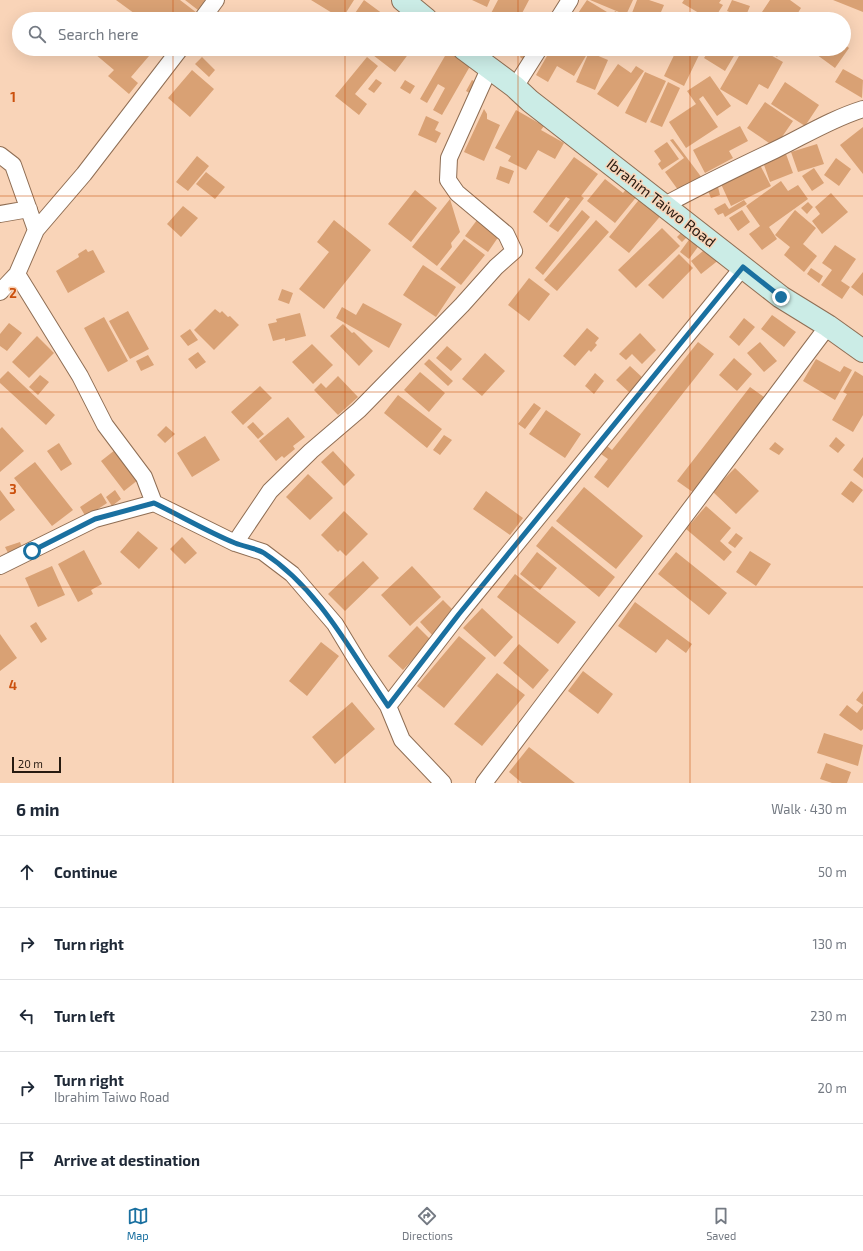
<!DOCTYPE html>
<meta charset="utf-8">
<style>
body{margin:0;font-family:"Exo 2",sans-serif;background:#f2f2f3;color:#1f2937}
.scale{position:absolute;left:12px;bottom:10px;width:49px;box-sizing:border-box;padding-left:4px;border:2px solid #271a10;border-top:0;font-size:11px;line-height:14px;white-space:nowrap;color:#271a10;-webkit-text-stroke:3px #f9d4b8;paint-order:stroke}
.stop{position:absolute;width:12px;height:12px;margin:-9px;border:3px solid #1a70a0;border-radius:50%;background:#fff}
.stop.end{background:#1a70a0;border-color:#fff;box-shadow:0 1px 4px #0008}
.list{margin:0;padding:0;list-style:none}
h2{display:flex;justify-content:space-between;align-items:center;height:52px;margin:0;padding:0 16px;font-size:17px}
h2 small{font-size:13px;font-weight:400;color:#747a83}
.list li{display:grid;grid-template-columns:26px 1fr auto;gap:12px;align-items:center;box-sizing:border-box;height:72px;padding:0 16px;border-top:1px solid #e0e1e3}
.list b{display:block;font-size:15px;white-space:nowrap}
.list p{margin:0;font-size:13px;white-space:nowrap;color:#747a83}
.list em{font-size:13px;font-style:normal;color:#747a83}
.icon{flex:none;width:22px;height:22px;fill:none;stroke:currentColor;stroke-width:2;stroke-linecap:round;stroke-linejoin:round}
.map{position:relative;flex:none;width:863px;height:783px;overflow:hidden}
.search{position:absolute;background:#fff;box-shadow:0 4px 16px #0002;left:12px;right:12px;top:12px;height:44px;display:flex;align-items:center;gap:10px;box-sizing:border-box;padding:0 14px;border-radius:22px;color:#747a83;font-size:15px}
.sheet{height:412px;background:#fff}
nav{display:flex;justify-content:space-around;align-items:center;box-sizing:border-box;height:56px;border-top:1px solid #e0e1e3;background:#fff;font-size:11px;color:#747a83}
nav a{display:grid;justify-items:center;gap:2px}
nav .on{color:#1a70a0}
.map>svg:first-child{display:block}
.building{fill:#d9a174}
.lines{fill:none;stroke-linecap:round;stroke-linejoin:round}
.street-casing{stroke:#8f6e54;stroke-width:18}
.secondary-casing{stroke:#8f6e54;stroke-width:24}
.street{stroke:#fff;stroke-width:16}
.secondary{stroke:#cbece6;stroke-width:22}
.route{stroke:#1a70a0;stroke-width:5}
.grid{fill:none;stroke:#cb500d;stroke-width:1;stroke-opacity:0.55}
.labels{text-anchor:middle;stroke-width:3;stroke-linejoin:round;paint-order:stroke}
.street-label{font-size:15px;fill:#271a10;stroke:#f9d4b8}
.grid-label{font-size:13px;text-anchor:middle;font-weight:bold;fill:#cb500d;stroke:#f9d4b8;stroke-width:3;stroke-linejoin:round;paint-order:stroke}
</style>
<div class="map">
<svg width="863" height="783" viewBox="0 0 863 783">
<rect width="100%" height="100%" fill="#f9d4b8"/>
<path class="building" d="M116,0H180L197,13L193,19H142Z
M185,0H205L198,10Z
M311,0H354L342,19Z
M364,0L387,17L385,19H351Z
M472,0H490L487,7Z
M498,0H529L519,19H488Z
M587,0L612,15L610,19H574Z
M590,0H633L626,15Z
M637,0H649L664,5L658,19H647L632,13Z
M684,0H721L719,3L723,5L714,19H709L682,3Z
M732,0L750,6L745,18L727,11Z
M770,0H790L801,8L794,19H774L762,12Z
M833,0H863V12Z
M615,11L630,19H611Z
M121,13L128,19H115Z
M844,44L849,48L835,68L809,49H844Z
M89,49H155L131,77L138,83L129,94L108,76L114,70Z
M372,49H412L395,72L369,52Z
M449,49L473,61L442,115L433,110L445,88L438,84L427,103L420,99Z
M524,49H532L525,61L520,57Z
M551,49H590L574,76L557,66L548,82L536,75Z
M677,49H702L684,86L664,76Z
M710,49H738L725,71L704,58Z
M743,49H760L783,62L768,89L759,84L747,105L720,89Z
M766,49H783L777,57Z
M589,52L608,60L595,90L576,82Z
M202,57L215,70L209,77L195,64Z
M367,57L378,66L355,94L367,104L359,115L335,96Z
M618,64L631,73L636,66L644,71L618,107L597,94Z
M843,69L863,80L862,98L835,82Z
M192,70L214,89L190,117L168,98Z
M645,72L666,81L646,123L625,113Z
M710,76L731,106L717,116L703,96L699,99L718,127L686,148L669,122L696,104L687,91Z
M376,79L382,83L374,93L368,89Z
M405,80L415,86L410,94L400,88Z
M472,80L479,84L473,95L466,91Z
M668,82L680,88L662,127L650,122Z
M785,82L819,105L805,126L771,104Z
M765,102L793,121L775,147L747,128Z
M484,109L487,114V119L500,125L484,161L464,152Z
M516,110L544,126L541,130L564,143L555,159L538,150L526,170L508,161L511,156L495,148Z
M426,116L439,122L435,130L441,133L436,143L418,135Z
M740,126L748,141L729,151L733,158L705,173L693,150Z
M863,127V174L840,145Z
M673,139L702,178L681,194L665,172L684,158L670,140Z
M667,142L679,159L662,170L658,164L661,161L654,151Z
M817,144L824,164L798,172L791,152Z
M786,154L793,173L770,182L763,162Z
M197,156L209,166L188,191L176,182Z
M574,157L598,174L581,196L584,198L558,232L549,226L570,199L566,197L547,223L533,212Z
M836,158L851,169L839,186L824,175Z
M760,165L771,186L731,206L721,184Z
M500,166L514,171L509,184L496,179Z
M814,168L824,183L812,191L802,176Z
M206,172L225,187L215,199L196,184Z
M605,179L623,193L628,187L638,195L615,223L587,201Z
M781,181L788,191L798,185L808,199L769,227L777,239L762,250L749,234L760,226L746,206Z
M718,187L720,195L711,198L708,191Z
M415,190L437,208L411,242L388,224Z
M831,193L848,212L822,234L812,221L820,214L815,207Z
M642,196L663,213L629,253L609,237Z
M450,199L460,232L451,243L452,247L437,266L412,247Z
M744,200L747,204L725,217L723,213L718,215L714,209L725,203L729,209Z
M808,202L813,207L807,214L801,208Z
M183,206L198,218L181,237L167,224Z
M582,210L590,217L543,275L535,268Z
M742,210L750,222L738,231L729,218Z
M795,210L816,228L803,244L817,256L804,272L784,255L790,247L775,235Z
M334,220L371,250L324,309L299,289L329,252L317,242Z
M477,220L499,236L488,252L465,236Z
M596,220L609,232L557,291L544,280Z
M662,228L680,246L636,288L618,270Z
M685,229L690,234L682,242L677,237Z
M691,237L700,244L689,259L680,252Z
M464,239L485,255L461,285L440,269Z
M835,245L856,259L841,281L850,287L842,299L821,285L832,270L822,263Z
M709,246L720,259L701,274L691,261Z
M86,249L88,252L93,250L105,272L68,293L56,271L79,257L78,254Z
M679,254L693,268L663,299L648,285Z
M423,265L456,287L436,317L403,295Z
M811,268L823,276L819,283L807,274Z
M863,272V296L851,287Z
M529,278L550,294L529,321L508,305Z
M282,289L293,293L289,304L278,300Z
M363,303L402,324L389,348L336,318L342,307L356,315Z
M215,309L220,313L222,311L228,317L230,316L239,325L214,350L194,330Z
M128,311L149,349L130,359L109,321Z
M300,313L306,336L285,341V338L273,341L268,324L277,322L276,319Z
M772,315L796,332L784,347L761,329Z
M104,317L128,361L108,372L84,328Z
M744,318L755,327L739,346L729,337Z
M9,323L22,333L7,351L0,346V334Z
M343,324L352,333L354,332L373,351L359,366L330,336Z
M587,328L599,338L595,343L597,345L591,352L589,350L575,366L563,356Z
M190,329L198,340L188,346L180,336Z
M640,333L656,350L642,364L632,354L626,360L619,354Z
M37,336L54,353L29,378L12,362Z
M698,342L714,354L608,488L594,477L608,459L601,454L607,446L612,450Z
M760,342L777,361L764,372L747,353Z
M312,344L333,365L313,384L292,362Z
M447,346L462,359L451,371L436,358Z
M198,352L206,362L196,369L188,359Z
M485,353L505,371L482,396L462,379Z
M148,355L154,365L141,371L136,361Z
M734,358L752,374L737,391L719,375Z
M429,359L453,381L448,386L424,364Z
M816,359L840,372L844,366L852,370L835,400L803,381Z
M630,366L644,379L630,393L616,380Z
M8,371L55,415L46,425L0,383V379Z
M855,371L863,376V415L853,432L832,420L847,394L843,392Z
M420,372L445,393L429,412L404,390Z
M595,373L604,381L594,394L585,386Z
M40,375L49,382L38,395L29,387Z
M338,376L358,397L338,415L314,390L321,383L326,388Z
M260,386L272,398L243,425L231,412Z
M750,387L767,399L694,493L677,481Z
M398,395L442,429L427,448L384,413Z
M534,403L541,408L525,429L518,424Z
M546,410L581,434L565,458L529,434Z
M288,417L305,437L293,446L295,449L284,458L282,456L276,461L259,441Z
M253,422L264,434L258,439L247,427Z
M166,426L175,434L165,443L157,435Z
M2,427L24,451L0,472V429Z
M444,435L452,440L440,455L433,450Z
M205,436L220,460L192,477L177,453Z
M836,437L845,445L838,453L829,446Z
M775,442L784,449L779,455L769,449Z
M59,443L72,464L61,471L47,451Z
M115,450L138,480L124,491L101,461Z
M333,451L355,475L344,486L321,462Z
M863,457V478L853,470Z
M35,462L73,510L52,526L14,478Z
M735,468L759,491L736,514L712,491Z
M308,474L333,498L310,520L286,497Z
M851,481L863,490L853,503L841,494Z
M584,487L643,536L616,569L556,521Z
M0,490L15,510L0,521Z
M115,490L121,499L112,506L106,497Z
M486,491L523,518L510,535L473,509Z
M101,493L107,503L86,517L80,507Z
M706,506L731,528L720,541L732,552L724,561L686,529Z
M344,511L368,534L346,556L340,550L338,552L321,535Z
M552,526L615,577L599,597L536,546Z
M138,531L158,548L139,569L120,552Z
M736,533L743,538L735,548L728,543Z
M182,537L197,553L185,564L170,549Z
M20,542L23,550L9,555L5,547Z
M84,550L102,584L91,590L93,594L78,602L58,564Z
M750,551L771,564L756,586L736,572Z
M537,552L557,568L540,590L520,574Z
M676,552L727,593L709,615L658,574Z
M363,561L379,578L345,611L328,594Z
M52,566L65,595L38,607L25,578Z
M412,566L441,597L410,626L381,595Z
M515,574L576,622L558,644L497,597Z
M443,600L456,613L433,636L420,622Z
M635,602L692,644L686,653L667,639L656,653L618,626Z
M482,608L513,637L495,657L463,628Z
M36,622L47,639L41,643L30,626Z
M417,626L431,640L403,670L388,656Z
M0,634L17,658L0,671Z
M459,636L486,658L444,708L417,686Z
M321,642L339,656L307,696L289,681Z
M519,644L549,670L533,689L503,663Z
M583,671L613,694L598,714L568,691Z
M497,673L525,695L482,746L454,724Z
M863,691V705L856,700Z
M352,702L375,729L335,764L312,737Z
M847,705L857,713L863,705V729L861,731L839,715Z
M824,733L863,745L858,766L817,753Z
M529,747L575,783H522L509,772Z
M826,763L851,772L847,783H832L820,779Z"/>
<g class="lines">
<defs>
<path id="street" d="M202,19L216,0
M558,19L570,0
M515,87L539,49
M0,155L13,165L36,230
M663,206C700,186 737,168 775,150C804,136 831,119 863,109
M0,214L29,209
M17,274L80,376L105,425L144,477L154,503L235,543L263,552L292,574L335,624L358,662L388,706L402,740L443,783
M0,292L17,274L36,230L84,174L180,49
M235,543L270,491L311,451L359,410L462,305L496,267L514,251L506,234L457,193L448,180L449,158L489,69
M0,566L95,519L154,503
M388,706L459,614L743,267
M484,783L828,326"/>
<path id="secondary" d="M403,0L426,19
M464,49L515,87L530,101L781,297L828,326L863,351"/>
</defs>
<use href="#street" class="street-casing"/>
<use href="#secondary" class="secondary-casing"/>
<use href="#street" class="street"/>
<use href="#secondary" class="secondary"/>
</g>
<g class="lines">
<path class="route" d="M32,551L95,519L154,503C181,516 208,532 235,543C245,547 256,548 264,553C320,590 351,652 388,706L459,614L743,267L781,297"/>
</g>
<path class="grid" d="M173,0V19M345,0V19M518,0V19M690,0V19M173,49V783M345,49V783M518,49V783M690,49V783M0,196H863M0,392H863M0,587H863"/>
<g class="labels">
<g class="street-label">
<text transform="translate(661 203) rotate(38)" y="5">Ibrahim Taiwo Road</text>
</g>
</g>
<g class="grid-label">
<text x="13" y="102">1</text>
<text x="13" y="298">2</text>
<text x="13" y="494">3</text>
<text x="13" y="690">4</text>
</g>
</svg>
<div class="scale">20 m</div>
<div class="stop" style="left:32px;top:551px"></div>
<div class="stop end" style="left:781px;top:297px"></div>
<div class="search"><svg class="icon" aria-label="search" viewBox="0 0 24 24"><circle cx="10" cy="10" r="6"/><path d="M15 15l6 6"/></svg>Search here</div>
</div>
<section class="sheet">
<h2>6 min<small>Walk · 430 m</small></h2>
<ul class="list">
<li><svg class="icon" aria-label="ahead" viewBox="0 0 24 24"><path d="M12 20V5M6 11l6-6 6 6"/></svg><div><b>Continue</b></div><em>50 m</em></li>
<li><svg class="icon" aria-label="right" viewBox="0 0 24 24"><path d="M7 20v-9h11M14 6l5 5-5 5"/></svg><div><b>Turn right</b></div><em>130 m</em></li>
<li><svg class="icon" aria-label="left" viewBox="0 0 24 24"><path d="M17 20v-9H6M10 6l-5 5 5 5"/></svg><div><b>Turn left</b></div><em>230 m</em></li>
<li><svg class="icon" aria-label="right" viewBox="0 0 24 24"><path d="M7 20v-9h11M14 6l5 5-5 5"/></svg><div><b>Turn right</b><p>Ibrahim Taiwo Road</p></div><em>20 m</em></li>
<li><svg class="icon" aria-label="arrive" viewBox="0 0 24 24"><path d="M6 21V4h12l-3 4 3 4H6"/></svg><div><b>Arrive at destination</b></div></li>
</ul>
</section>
<nav>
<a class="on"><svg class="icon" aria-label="map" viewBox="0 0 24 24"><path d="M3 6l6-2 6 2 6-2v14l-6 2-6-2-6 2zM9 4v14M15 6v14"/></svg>Map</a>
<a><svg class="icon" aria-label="directions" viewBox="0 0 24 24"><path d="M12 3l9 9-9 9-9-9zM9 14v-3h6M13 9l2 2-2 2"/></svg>Directions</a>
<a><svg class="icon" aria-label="saved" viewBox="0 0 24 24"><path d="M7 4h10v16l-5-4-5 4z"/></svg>Saved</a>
</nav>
